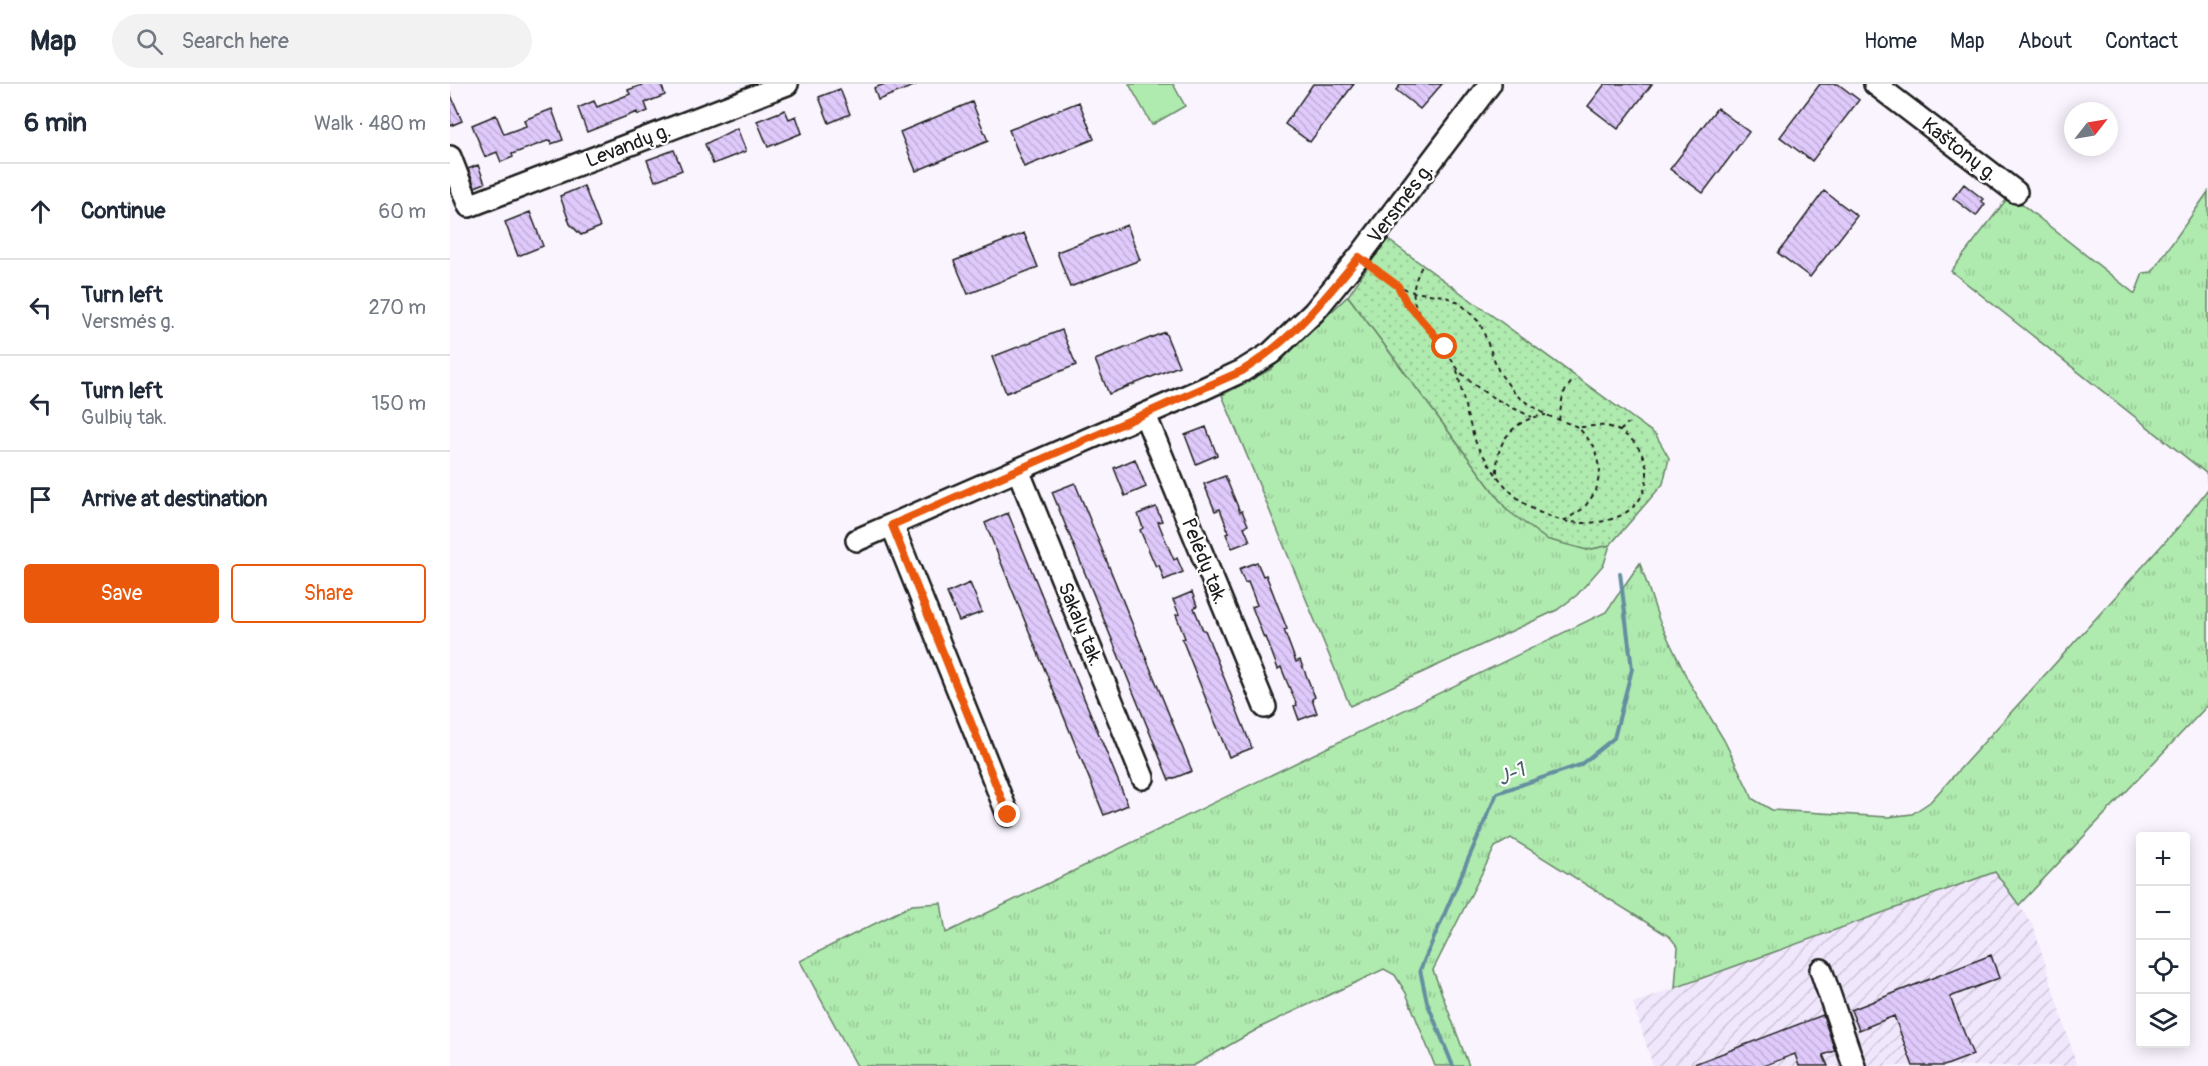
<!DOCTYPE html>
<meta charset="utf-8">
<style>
body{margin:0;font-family:Pangolin,sans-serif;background:#f2f2f3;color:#1f2937}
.controls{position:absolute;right:18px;bottom:18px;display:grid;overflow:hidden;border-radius:6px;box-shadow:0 3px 15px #0003}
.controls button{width:54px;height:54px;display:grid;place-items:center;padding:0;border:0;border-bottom:2px solid #e0e1e3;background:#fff;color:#1f2937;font:30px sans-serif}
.compass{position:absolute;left:1614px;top:18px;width:54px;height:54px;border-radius:50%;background:#fff;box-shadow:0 3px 15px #0003;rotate:59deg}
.stop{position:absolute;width:18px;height:18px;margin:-14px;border:4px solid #ea580c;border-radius:50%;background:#fff}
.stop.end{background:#ea580c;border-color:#fff;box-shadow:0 2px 6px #0008}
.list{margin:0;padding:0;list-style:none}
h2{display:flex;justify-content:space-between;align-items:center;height:78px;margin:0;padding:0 24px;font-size:26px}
h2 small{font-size:20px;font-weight:400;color:#747a83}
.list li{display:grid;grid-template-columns:39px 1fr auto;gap:18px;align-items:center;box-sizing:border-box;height:96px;padding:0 24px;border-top:2px solid #e0e1e3}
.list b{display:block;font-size:22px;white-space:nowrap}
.list p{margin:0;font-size:20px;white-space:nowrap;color:#747a83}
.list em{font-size:20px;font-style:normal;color:#747a83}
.actions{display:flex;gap:12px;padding:18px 24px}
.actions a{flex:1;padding:14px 0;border:2px solid #ea580c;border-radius:6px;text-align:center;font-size:21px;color:#ea580c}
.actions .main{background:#ea580c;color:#fff}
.icon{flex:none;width:33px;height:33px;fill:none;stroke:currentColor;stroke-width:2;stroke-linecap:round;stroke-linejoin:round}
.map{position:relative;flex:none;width:1758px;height:982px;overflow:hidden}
header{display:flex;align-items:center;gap:36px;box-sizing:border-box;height:84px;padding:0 30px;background:#fff;border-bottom:2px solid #e0e1e3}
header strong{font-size:28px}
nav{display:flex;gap:33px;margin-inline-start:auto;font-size:21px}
.search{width:420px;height:54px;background:#f2f2f3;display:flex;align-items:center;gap:15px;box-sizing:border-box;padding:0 21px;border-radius:33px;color:#747a83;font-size:22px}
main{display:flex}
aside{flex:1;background:#fff}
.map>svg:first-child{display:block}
.industrial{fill:url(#industrial-furrows)}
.grass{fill:url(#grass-tufts);stroke:#668366;stroke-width:1.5}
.park{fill:url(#park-dots);stroke:#668366;stroke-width:1.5}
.pitch{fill:#afeaaf;stroke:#668366;stroke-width:1.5}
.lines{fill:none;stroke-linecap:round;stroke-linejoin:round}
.stream{stroke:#658fa0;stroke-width:4}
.building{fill:url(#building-back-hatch);stroke:#1c1c1c;stroke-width:1.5}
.minor-casing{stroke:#1c1c1c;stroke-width:26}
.path{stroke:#1c1c1c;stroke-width:2;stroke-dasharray:4.5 4.5;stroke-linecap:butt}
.minor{stroke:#fff;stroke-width:21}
.route{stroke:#ea580c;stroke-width:8}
.labels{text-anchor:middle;stroke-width:4.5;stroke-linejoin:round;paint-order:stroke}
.street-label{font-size:20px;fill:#1c1c1c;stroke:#fff}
.water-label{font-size:21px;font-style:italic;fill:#475f69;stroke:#fff}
</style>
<header>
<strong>Map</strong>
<div class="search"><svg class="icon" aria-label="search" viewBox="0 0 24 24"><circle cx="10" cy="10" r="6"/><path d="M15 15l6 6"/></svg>Search here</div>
<nav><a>Home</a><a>Map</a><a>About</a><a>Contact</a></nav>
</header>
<main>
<aside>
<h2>6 min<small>Walk · 480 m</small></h2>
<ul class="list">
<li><svg class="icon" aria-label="ahead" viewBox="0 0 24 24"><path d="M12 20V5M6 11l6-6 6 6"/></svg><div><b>Continue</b></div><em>60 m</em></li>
<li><svg class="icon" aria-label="left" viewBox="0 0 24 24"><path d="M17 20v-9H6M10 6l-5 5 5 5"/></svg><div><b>Turn left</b><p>Versmės g.</p></div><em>270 m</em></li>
<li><svg class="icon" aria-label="left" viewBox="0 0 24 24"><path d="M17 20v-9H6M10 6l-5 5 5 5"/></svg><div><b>Turn left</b><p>Gulbių tak.</p></div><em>150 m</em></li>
<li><svg class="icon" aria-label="arrive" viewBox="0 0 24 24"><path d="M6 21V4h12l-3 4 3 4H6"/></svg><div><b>Arrive at destination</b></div></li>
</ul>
<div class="actions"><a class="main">Save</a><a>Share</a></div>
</aside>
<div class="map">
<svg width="1758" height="982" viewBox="0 0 1758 982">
<defs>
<pattern id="industrial-furrows" width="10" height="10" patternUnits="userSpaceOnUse" patternTransform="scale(1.5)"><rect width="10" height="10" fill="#f1e7fd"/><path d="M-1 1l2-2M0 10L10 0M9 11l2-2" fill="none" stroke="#cec6d8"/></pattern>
<pattern id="grass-tufts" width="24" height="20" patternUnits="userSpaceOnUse" patternTransform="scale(1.5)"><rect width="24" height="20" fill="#afeaaf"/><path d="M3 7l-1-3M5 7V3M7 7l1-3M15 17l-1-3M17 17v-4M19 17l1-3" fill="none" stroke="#96c896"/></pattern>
<pattern id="park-dots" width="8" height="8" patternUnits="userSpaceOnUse" patternTransform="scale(1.5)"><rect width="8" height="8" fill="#afeaaf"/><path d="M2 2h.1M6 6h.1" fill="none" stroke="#96c896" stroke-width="1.8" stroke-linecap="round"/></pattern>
<pattern id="building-back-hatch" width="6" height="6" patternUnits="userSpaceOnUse" patternTransform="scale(1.5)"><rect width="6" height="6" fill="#dfcafb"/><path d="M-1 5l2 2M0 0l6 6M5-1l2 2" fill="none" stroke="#bfadd7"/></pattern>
</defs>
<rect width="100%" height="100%" fill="#f9f4fe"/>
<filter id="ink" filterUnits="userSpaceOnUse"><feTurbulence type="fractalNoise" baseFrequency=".0167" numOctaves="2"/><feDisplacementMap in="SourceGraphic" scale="12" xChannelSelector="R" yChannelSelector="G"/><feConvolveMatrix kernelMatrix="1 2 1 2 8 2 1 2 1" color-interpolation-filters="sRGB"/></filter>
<g filter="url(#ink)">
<path class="industrial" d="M1546,788L1583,841L1627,982H1203L1183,919Z"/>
<path class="grass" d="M1758,108V621L1569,821L1545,788L1225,904L1228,863L1220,853L1061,754L1045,763L983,886L1019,982H985L956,909L945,891L934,885L813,942L743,982H407L350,877L462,821L491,819L496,849L1156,528L1190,479L1209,536L1239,598L1274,656L1303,715L1322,726L1438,733L1462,730L1480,718L1731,440L1758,405L1757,390L1501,187L1560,111L1685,210L1693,189L1702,188Z
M898,212L1057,426L1137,466L1160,461L1154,480L1127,511L1107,526L900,622L772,311L820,286Z"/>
<path class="park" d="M937,155L1206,351L1219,374L1213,400L1160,461L1137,466L1096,455L1057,426L898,212Z"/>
<path class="pitch" d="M679,0H723L735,22L702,41Z"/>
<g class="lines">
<path class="stream" d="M1003,982L977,918L970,886L1047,709L1130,681L1164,654L1182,585L1170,489"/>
</g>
<path class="building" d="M195,0H211L215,11L195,19L198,27L188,31L187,28L137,48L128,24L144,17L147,23L180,10L178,6Z
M435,0H466V1L428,16L424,4Z
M863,0H904L860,58L835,40Z
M951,0H992L970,25L946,6Z
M1155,0H1202L1168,45L1138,22Z
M1370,0H1388L1409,16L1362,77L1330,53Z
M390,5L400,30L379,39L369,13Z
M0,9L12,37L0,42Z
M522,18L538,57L466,87L450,48Z
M629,18L644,55L574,83L559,46Z
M1267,24L1299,48L1253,109L1220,85Z
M102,25L113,56L101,60L100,56L62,70L63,73L51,78L47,68L35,73L22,41L46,31L54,50L76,42L74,36Z
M335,26L339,35L346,32L352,49L318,63L307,37Z
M287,44L296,67L263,80L255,60Z
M224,66L232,86L205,97L197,76Z
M28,81L35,99L25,103L18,85Z
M1514,100L1533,115L1531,117L1535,120L1526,132L1503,114Z
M134,102L150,143L131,151L120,140L110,112Z
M1374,107L1407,132L1360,193L1328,169Z
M80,128L93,162L68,172L55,138Z
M677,141L690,176L620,203L607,168Z
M574,149L588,183L518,210L504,177Z
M612,246L626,281L556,309L542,273Z
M715,248L729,282L659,310L645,276Z
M756,343L767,371L746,380L735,351Z
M685,375L696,403L675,412L664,384Z
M775,392L790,428L792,427L798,441L794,443L800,457L782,464L776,450L779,449L770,425L765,427L754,400Z
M625,399L742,687L719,696L602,408Z
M706,423L712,437L708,438L718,462L724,476L727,474L733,488L714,496L709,481L706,483L690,446L693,444L688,430Z
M558,429L678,721L654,731L535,439Z
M807,478L813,492L816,491L837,545L834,546L846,578L850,576L865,613L862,615L867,629L849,636L844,622L847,621L837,598L831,583L828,585L816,553L814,554L802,523L807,521L798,498L795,499L789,485Z
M520,499L532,528L509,537L497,509Z
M742,508L747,522L744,524L753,546H755L802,664L779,673L732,555L735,554L726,531L729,530L723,516Z
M1541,871L1549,894L1500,913L1523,971L1494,982H1463L1444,932L1409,946L1401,926Z
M1373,931L1385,967L1373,971L1378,982H1349L1345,970L1313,982H1239Z"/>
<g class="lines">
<defs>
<path id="minor" d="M1425,0L1566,108
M0,73L19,122L337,0
M695,331L815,623
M568,386L693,694
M442,441L558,731
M407,456L753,305L792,287L821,269L864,228L909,173L1040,0
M1371,886L1404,982"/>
</defs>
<use href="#minor" class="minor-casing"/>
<path class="path" d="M923,184L948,202L963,208L994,212L1011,220L1030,239L1049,288L1066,311L1096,331L1128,343L1144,362L1150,387L1146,407L1134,424L1114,437C1082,428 1068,418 1047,392C1047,384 1047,375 1049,368C1055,346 1075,333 1096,331
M948,202C958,223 971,232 985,249C994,260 999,274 1008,285C1027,308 1055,320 1082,333
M969,230C960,213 963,199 972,182
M1007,286L1017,331L1027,362L1047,392
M1109,336L1113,310L1122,297
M1170,347L1178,339
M1114,437C1151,444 1198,433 1197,387C1196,375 1190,364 1181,355C1173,349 1166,344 1156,342C1148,341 1137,343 1128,343"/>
<use href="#minor" class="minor"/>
</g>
</g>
<g class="lines" filter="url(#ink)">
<path class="route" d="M558,731L442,441L792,287C843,255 871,219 909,173L948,202L956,218L995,263"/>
</g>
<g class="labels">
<g class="street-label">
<text transform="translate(178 61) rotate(-21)" y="7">Levandų g.</text>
<text transform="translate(1510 65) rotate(38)" y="7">Kaštonų g.</text>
<text transform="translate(950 119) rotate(-53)" y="7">Versmės g.</text>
<text transform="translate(755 477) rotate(68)" y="7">Pelėdų tak.</text>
<text transform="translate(631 540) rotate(68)" y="7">Sakalų tak.</text>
</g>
<g class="water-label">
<text transform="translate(1061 690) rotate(-23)" y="7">J-1</text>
</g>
</g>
</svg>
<div class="controls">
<button>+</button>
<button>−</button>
<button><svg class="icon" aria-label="locate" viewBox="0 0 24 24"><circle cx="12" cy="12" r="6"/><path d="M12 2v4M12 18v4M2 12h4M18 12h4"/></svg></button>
<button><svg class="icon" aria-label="layers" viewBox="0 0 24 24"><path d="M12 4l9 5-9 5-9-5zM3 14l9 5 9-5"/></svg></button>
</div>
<svg class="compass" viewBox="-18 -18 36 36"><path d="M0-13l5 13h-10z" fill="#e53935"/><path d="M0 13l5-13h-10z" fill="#747a83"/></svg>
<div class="stop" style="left:995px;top:263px"></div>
<div class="stop end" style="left:558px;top:731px"></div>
</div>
</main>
